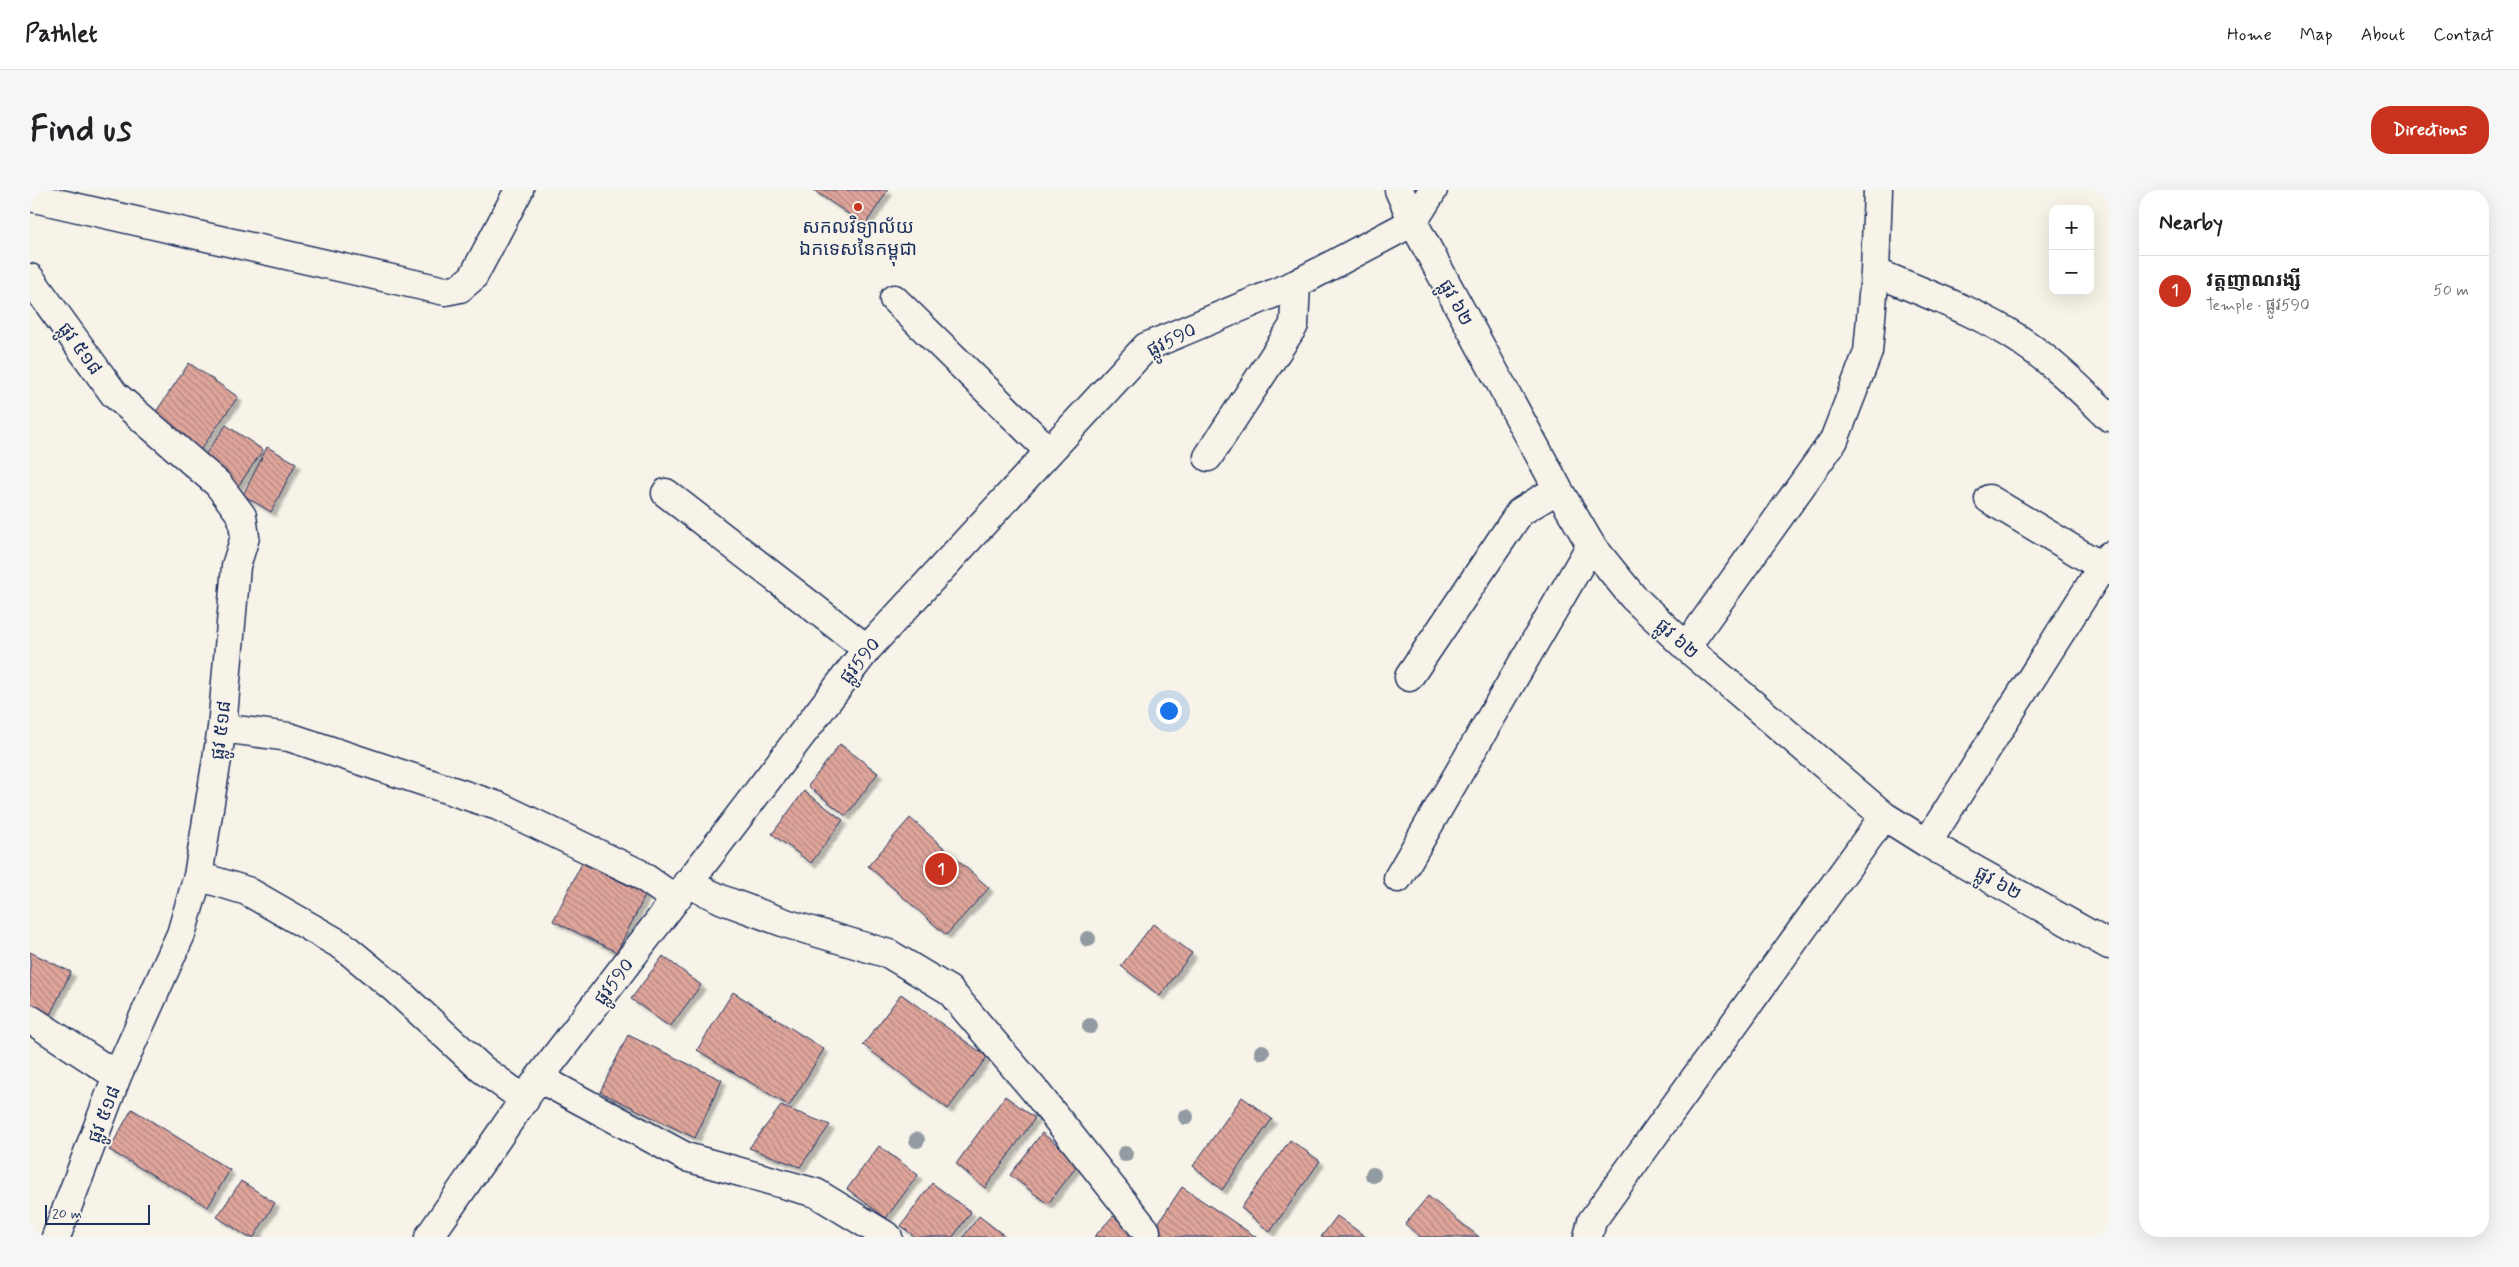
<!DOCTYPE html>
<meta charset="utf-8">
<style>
body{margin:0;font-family:Mynerve,"Noto Sans Khmer",sans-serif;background:#f6f6f6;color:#202124}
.controls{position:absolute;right:15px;top:15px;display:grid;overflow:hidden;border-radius:10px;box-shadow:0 5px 20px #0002}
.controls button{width:45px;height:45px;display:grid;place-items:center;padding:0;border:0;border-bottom:1px solid #e0e0e0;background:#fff;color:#202124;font:25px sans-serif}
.scale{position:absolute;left:15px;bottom:12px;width:105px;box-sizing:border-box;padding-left:5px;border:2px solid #1b2f5e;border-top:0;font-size:14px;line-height:18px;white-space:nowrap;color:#1b2f5e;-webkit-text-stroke:4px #f7f3e8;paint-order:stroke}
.you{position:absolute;left:1138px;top:520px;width:18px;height:18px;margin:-12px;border:4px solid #fff;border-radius:50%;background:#1a73e8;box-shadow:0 0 0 8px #1a73e833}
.badge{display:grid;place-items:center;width:32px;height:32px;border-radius:50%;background:#c8321e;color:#fff;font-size:16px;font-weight:700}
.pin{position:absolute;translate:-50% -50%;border:2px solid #fff;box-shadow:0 1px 5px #0006}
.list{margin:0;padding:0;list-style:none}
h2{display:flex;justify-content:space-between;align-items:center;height:65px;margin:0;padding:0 20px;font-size:21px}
h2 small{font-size:16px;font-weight:400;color:#757577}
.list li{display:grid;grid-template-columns:32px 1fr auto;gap:15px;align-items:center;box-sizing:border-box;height:70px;padding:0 20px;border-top:1px solid #e0e0e0}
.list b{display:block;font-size:19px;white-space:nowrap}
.list p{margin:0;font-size:16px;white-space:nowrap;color:#757577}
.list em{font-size:16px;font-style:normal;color:#757577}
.map{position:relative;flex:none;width:2079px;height:1047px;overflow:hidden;border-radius:20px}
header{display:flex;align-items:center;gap:30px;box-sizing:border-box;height:70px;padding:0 25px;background:#fff;border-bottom:1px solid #e0e0e0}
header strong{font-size:24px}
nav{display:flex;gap:28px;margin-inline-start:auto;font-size:18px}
.intro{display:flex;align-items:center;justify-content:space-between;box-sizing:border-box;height:120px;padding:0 30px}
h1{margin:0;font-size:35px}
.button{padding:12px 22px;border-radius:20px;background:#c8321e;color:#fff;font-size:18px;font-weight:700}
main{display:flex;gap:30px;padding:0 30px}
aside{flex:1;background:#fff;border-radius:20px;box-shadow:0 5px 20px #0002}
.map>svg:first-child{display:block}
.building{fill:url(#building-back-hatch);stroke:#1b2f5e;filter:url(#shadow)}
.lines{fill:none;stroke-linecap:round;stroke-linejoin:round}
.minor-casing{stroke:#1b2f5e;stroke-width:31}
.minor{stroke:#f7f3e8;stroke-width:28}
.tree{fill:#929ba2}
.poi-dot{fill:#c8321e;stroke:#f7f3e8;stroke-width:2}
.labels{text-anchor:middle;stroke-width:4;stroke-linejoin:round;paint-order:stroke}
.poi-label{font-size:19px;fill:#1b2f5e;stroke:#f7f3e8}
.street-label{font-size:19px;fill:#1b2f5e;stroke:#f7f3e8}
</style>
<header>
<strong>Pathlet</strong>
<nav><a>Home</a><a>Map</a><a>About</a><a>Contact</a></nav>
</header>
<div class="intro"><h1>Find us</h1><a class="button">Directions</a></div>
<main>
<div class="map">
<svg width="2079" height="1047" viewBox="0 0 2079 1047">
<defs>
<pattern id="building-back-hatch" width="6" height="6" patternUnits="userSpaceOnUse" patternTransform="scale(1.25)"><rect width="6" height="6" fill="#dfa59a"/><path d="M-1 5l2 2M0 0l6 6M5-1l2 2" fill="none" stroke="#b48781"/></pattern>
<filter id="shadow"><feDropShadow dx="4.5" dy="4.5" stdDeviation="1" flood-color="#0004"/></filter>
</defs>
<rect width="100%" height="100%" fill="#f7f3e8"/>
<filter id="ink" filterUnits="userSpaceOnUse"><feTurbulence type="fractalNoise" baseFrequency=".02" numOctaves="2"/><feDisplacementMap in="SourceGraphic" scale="10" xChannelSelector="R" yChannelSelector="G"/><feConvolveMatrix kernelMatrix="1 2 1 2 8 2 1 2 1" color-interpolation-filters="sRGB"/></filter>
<g filter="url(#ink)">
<path class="building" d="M783,0H858L835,35Z
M159,173L208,207L166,266L119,232Z
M196,235L233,260L207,298L170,272Z
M237,257L266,273L241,322L213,305Z
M810,554L848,583L816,626L778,596Z
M774,601L813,630L781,673L742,644Z
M880,628L959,698L916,745L838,676Z
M552,673L616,704L587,762L523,731Z
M1123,734L1162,763L1130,806L1091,776Z
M0,762L41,782L18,829L0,820Z
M633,766L671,795L640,837L601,809Z
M703,802L794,859L759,916L667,860Z
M871,804L957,867L918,919L833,855Z
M598,845L692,890L665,948L570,902Z
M975,906L1005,928L955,998L926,974Z
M1212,907L1242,929L1192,1000L1163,976Z
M751,916L800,935L770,977L719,958Z
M102,919L200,980L178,1017L79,960Z
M1012,943L1050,972L1018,1014L980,985Z
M1260,950L1290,971L1240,1042L1211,1018Z
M849,956L888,985L856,1028L817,999Z
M211,991L245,1013L224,1047H218L187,1027Z
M902,993L941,1022L923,1047H885L871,1036Z
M1152,997L1226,1047H1137L1125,1038Z
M1398,1006L1449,1047H1390L1375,1034Z
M949,1026L976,1047H933Z
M1083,1026L1108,1047H1064Z
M1307,1026L1336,1047H1291Z"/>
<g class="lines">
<defs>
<path id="minor" d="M1369,0L1383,32L1528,299L1561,355L1603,407L1656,457L1854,626L1897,653L2079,755
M0,7L415,101L430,98L443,87L489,0
M1845,82C1894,103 1946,121 1990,150C2023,172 2051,200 2079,227
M0,88L84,204L188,294L212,326L215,347L206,376L192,538L168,686L151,744L87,886L26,1047
M864,109L1019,261
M1178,267L1264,135L1266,94
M636,303L837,459
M1959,309L2079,381
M1656,457L1804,250L1838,162L1845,82L1848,0
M1379,487L1490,322L1528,299
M192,538L259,547L468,616L608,683L645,709
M1897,653L2079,366
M168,686L217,701L313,756L365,799L452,879L495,910
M1368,688L1561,355
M657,693L693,710L758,734L859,764L919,800L1005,901L1116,1041
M0,829L87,886
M509,888L656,967L786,1003L858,1047
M399,1047L509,888L837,459L1116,157L1266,94L1383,32L1403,0
M1558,1047L1562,1031L1854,626"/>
</defs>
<use href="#minor" class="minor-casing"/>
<use href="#minor" class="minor"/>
</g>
<g class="tree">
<circle cx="1058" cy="749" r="8"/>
<circle cx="1060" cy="836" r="8"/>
<circle cx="1232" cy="862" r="8"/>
<circle cx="1156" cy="927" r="8"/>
<circle cx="887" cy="950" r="8"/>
<circle cx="1095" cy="964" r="8"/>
<circle cx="1343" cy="985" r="8"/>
</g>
</g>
<circle class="poi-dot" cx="828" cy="17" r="5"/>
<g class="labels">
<g class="poi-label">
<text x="828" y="43">សកលវិទ្យាល័យ<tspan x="828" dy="22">ឯកទេសនៃកម្ពុជា</tspan></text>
</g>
<g class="street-label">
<text transform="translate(1427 112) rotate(61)" y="7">ផ្លូវ ៦២</text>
<text transform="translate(1141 149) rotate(-26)" y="7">ផ្លូវ590</text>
<text transform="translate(51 158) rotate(54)" y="7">ផ្លូវ ៥១៨</text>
<text transform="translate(1648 448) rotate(42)" y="7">ផ្លូវ ៦២</text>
<text transform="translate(829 470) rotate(-51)" y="7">ផ្លូវ590</text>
<text transform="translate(190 540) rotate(-83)" y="7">ផ្លូវ ៥១៨</text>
<text transform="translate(1969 692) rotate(29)" y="7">ផ្លូវ ៦២</text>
<text transform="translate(583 791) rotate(-53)" y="7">ផ្លូវ590</text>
<text transform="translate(73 924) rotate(-69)" y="7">ផ្លូវ ៥១៨</text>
</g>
</g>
</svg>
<div class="controls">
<button>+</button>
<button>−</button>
</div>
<div class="scale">20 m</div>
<div class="you"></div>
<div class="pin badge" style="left:911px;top:679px">1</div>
</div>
<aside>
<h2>Nearby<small></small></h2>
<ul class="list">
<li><span class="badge">1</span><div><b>វត្តញាណរង្សី</b><p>Temple · ផ្លូវ590</p></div><em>50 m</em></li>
</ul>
</aside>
</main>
